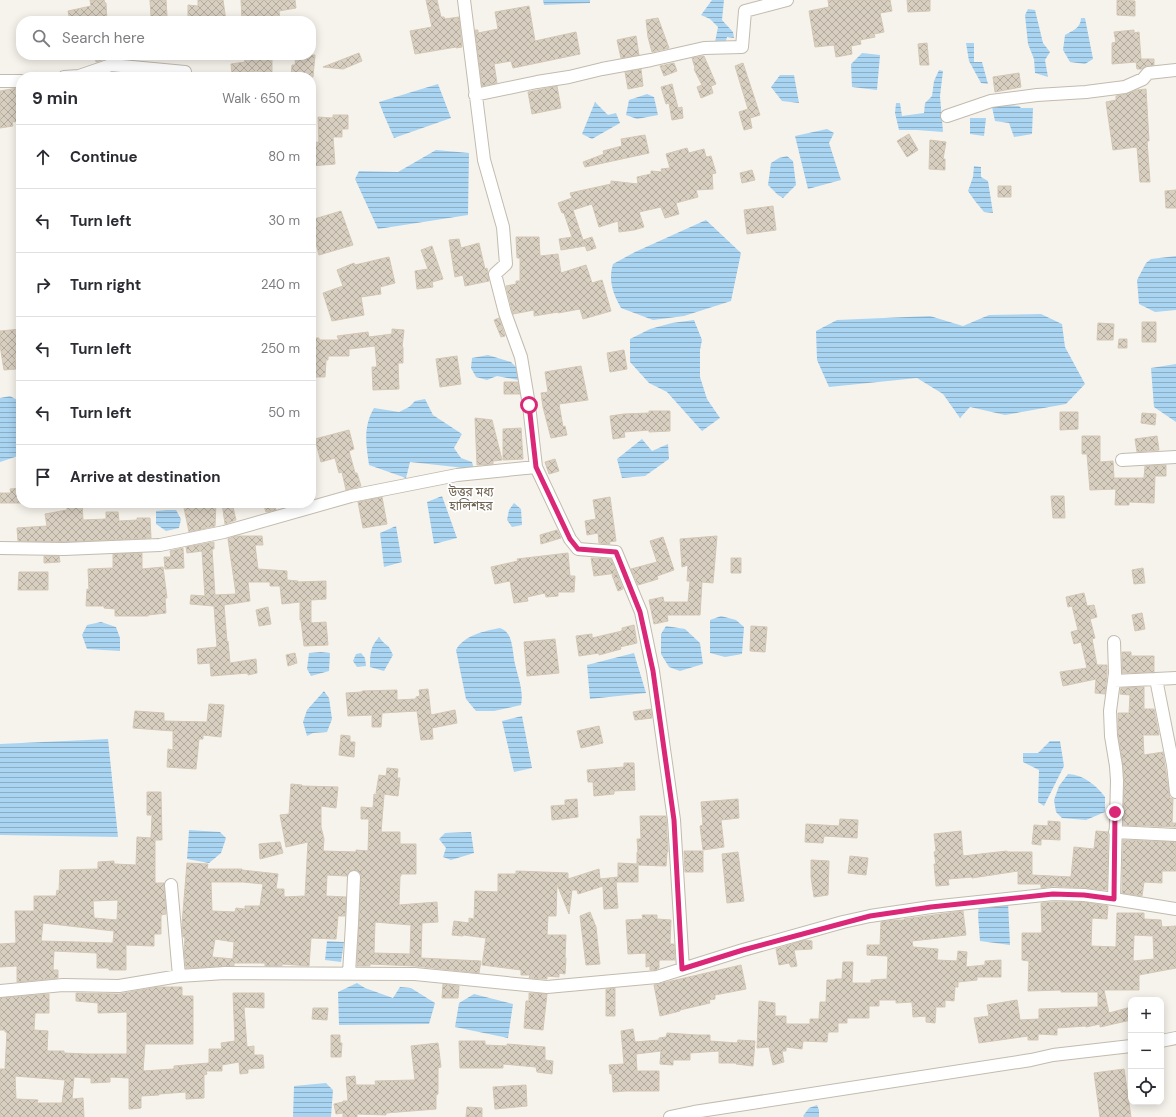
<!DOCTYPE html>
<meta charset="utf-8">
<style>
body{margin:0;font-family:"DM Sans","Noto Sans Bengali",sans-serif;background:#f7f7f7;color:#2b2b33}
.controls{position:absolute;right:12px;bottom:12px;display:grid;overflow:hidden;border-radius:8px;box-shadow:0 2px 10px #0003}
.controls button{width:36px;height:36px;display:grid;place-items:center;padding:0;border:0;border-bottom:1px solid #e1e1e2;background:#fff;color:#2b2b33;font:20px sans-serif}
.stop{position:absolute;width:12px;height:12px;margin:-9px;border:3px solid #db2777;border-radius:50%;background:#fff}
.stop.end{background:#db2777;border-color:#fff;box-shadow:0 1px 4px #0008}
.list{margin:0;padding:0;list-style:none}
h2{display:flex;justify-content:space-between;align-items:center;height:52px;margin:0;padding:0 16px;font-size:17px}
h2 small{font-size:13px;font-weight:400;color:#7c7c81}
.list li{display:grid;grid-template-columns:26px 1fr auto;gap:12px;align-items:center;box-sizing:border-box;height:64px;padding:0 16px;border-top:1px solid #e1e1e2}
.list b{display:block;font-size:15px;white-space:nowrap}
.list em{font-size:13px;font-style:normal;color:#7c7c81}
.icon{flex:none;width:22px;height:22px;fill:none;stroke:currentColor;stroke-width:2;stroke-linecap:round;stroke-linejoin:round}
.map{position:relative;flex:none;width:1176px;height:1117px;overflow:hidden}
.search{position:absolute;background:#fff;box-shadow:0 2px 10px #0003;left:16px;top:16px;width:300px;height:44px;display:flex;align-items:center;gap:10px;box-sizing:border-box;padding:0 14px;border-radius:16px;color:#7c7c81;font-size:15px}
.panel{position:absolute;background:#fff;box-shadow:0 2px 10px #0003;left:16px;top:72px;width:300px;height:436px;border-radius:16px}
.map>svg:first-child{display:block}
.water{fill:url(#water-rules)}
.building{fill:url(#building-cross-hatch);stroke:#d3c7b4;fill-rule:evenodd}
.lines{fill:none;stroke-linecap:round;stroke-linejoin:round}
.street-casing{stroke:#c2bbae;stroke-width:14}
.street{stroke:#fff;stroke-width:12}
.route{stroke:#db2777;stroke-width:5}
.labels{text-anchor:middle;stroke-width:3.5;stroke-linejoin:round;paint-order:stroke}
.neighbourhood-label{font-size:12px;fill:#6e6250;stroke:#fff}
</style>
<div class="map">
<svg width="1176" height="1117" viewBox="0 0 1176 1117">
<defs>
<pattern id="water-rules" width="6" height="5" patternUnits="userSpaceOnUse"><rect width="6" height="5" fill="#a9d4f2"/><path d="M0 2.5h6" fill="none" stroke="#8caec5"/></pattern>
<pattern id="building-cross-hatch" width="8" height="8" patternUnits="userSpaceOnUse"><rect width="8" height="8" fill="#d8cfc1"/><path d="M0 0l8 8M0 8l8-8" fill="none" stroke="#b1aa9e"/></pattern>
</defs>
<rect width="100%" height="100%" fill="#f6f3ec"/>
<path class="water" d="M543,0H590V3L544,5Z
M712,0H724L722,20L733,32L734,38L727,37L725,44L715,42L718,27L710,19L701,15Z
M1028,9L1035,10L1043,43L1050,52L1045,60L1048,77L1035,73L1034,59L1028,44L1025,15Z
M1081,18H1085L1093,59L1085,64L1070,62L1063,50L1065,35C1072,31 1081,28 1081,18Z
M966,43H974V62H982L988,84L981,83L969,61Z
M862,53L880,55L877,90L852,87L851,64Z
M939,70L943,71L940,96L943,132L917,130H899L895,113L896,103H900L902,116L924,113L925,103L932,96L934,81Z
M780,75H794L799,103L782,101L771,87Z
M438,84L451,118L394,138L384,115L379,102Z
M647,94L654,97L658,115L637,119L626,115L629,100Z
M595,102L608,115L616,113L620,123L592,139L582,134Z
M1008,105L1019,106L1021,108H1033L1032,134L1014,137L1009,123L995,121L992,107Z
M970,118H986L984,136L970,134Z
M827,129L834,133L829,143L841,180L808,189L795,136Z
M436,150L469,153L468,215L378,229L355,179L359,171L398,172Z
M787,156L793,161L796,185L783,198L778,195L768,185L771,163L779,158Z
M974,166L981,167V177L988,181L993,213L984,212L975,201L968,191L973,177Z
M706,220L741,253L731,301L684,316L653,320L621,308C613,293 608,281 613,264L635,252Z
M1176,256V310L1155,312L1139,304L1137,280L1146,263L1151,259Z
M1041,314L1062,324L1065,347L1085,384L1066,404L1005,415L970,407L960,418L943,394L917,378L829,387L817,360L816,331L837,320L930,316L963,326L989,315Z
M694,320L702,340L700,350V377L707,399L720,418L702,431L667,392L649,383L630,362V339L650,329L672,323Z
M488,355L511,362L520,371L523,381L497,376L487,380L476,377L471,368L472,358Z
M1176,364V422L1154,407L1151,368Z
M10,396L21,402V455L0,462V398Z
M425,399L433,415L462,434L454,448L461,458L472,462L474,469L410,462L406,478L369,465C366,444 363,427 374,408L399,412L409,407L415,401Z
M642,439L652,451L668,444L669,459L645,476L622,478L617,459Z
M442,496L457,538L434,544L427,502Z
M514,503L521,509L522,525L512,527L507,520L509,510Z
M167,510H176L181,519L179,528L166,531L156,524V511Z
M396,526L402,562L384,567L380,533Z
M721,616L736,620L744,627L742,654L725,657L710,653V620Z
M101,622L116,627L120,638V651L87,649L82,635L87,625Z
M666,626L685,629L700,643L703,664L680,671L669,667L661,654V634Z
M500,628C503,629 506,631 508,634C513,641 513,656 515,664C518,677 524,692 521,705L494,711H476L466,699L456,650C464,635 485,631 500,628Z
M379,637L383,642L389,647L393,655L384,671L370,667C370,654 370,647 379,637Z
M321,652L330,653L329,671L311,676L307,669L309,653Z
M361,653L365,658L366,666L357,667L353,661L356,654Z
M634,653L646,693L590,699L587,665Z
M324,691L329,698L332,719L327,732L313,733L307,736L303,722L307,710Z
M522,716L532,768L514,772L502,721Z
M108,739L118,837L0,835V744Z
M1050,741H1060L1064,766L1044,806L1038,802L1039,770L1023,762V753H1038Z
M1068,774C1084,775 1096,785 1105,797V812L1086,820L1062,818L1056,812L1054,800L1059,786Z
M189,830L220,832L226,838L221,853L209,863L187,859Z
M471,832L474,853L451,860L443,857L446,848L439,839L445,833Z
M1008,902L1010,945L980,941L978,915L979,905Z
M327,941L344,942L341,962L325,960Z
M357,983L365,988L393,998L400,987L411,988L435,1003L429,1024L339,1025L338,992Z
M474,994L513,1004L508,1038L455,1027L459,1003Z
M326,1083L333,1090L331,1117H293L294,1086Z
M817,1105L819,1110V1117H804L803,1116L809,1108Z"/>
<path class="building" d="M90,0H104L105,3H106L107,21H70L68,11L91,6Z
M150,0H166L167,16L151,17Z
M198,0H223L226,21H188V5L198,6Z
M241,0H295L296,8L279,11L280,21H242Z
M426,0H437L441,17H444L445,19L459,17L462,47L456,48V47L415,54L410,31L432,27Z
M828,0H890L892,11L880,13L884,32L874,34L875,37L860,40L861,44L851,46L852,54L836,57L834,45L815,47L809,11L829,7Z
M907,0H930V11L908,12Z
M1117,0L1135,1V16L1117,15Z
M529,6L535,41L576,32L580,54L513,68L511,61L494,64L497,83L482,86L475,30H478V33L498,29L495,12Z
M658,18L669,48L652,52L648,37L646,20Z
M1134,30V33L1139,32L1141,59H1154V65L1147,66L1142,69H1137L1136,62L1112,64V43L1116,42L1114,32Z
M636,36L639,55L621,58L617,40Z
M927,43L929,65H920L918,44Z
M359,53L362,61L343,69L323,67Z
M95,55H107L108,58L96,62Z
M244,55H272V77H258L257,71L232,74L231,64L245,62Z
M296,55H315L313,77H291L292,65H295Z
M704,56L716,84L711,86L713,93L701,98L697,87L702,85L694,69L695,68L692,58Z
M674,63L677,71L664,76L660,66Z
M743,63L760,115L750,118L752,128L744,130L739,112L748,109L735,66Z
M641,69L643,86L628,89L625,72Z
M1019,73L1021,87L995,92L993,77Z
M672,84L678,108L682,107L683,118L672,120L669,103L666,104L661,87Z
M557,86L561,108L532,114L528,92Z
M17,88H21V121L12,122L13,126L0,128V91Z
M1146,89L1149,141H1147L1150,182H1140L1137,147L1113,150L1106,102L1116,100V96L1126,94L1137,90Z
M333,115H348V129H342V137H333L335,164L311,166V143L319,142L318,117L333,118Z
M909,134L918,150L907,157L897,141Z
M645,135L649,153L585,167L583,162L604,154L603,151L622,146L621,139Z
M930,140L946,142L943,159H945V170L929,169Z
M687,148L689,153L704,149L706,157L711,156L716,173L712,174L713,189L696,190L698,197L676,203L679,214L665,218L661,207L639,212L644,227L634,230L619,232L618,221L599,227L592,204L573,210L585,246L561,250L559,239L572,237L564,213H562L558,203L572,198L570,193L611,184V181L638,184L637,177L651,174V171L662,172L661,169L670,168L666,154Z
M752,170L755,180L742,183L740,173Z
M998,186H1011V197H998Z
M1176,190V208H1166L1165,191Z
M773,206L776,230L747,234L744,210Z
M341,211L353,245L319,255L314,236H313L311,230V220Z
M516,237H539L540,256L558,254L561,273L586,265L592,283L602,280L611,311L583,319L580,309L558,313V312L534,316V310L513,314L506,286L516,284V281H520V258H517Z
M592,237L596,248L587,251L583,240Z
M459,239L461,248L479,243L485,269L487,268L489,281L465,286L463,275L455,277L449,240Z
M432,246L443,279L432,282L433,287L417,289L415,271L428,269L421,250Z
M389,257L395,283L380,287L381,294L361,297L364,315L332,321L323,293L343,286L337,270L354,263L355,265Z
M499,318L505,336L501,337L494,320Z
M1142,322H1156V342H1142Z
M1098,323L1114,324L1113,340H1097Z
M21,329V356L15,357L16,369L4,370L0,345V331Z
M392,329L404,330L402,347H403V363H398L399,389L373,390L372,367H377L375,346L349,349V356H328V360H326L325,377H311V338H319V340H339L337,336L368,332L369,337L392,334Z
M1119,339H1127V348H1118Z
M624,350L627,369L610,372L607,353Z
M457,356L461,384L440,387L436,359Z
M581,366L588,400L559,404L563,427L565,426L567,435L551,438L543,407L541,393L548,392L545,372Z
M504,382H518L520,394H504Z
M649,411H670V431L649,432V430L624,432L625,437L613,439L610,416L624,414L649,413Z
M1060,412H1078V429L1060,430Z
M1142,413L1156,414L1155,425L1141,423Z
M475,418L492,420L502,460L493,461V464L477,465Z
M521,428L523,459L503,460V429Z
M349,430L354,449L349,451L355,473H357L361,486L346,490L342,472L339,473L335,458L321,462L315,439Z
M1082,436H1100V462L1113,461L1114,478H1144L1145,466L1166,465V476H1155L1154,503L1129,502V505H1115L1116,489L1090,490L1087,454H1082Z
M1157,436L1159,450L1137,452L1135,439Z
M555,459L559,471L549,474L545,462Z
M21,488V503H0V493H11L10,489Z
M1051,496H1064L1065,518H1053Z
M382,497L387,524L363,528L358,502Z
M610,497L616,541L609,542L610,544L599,543L598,533L587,535L585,521L596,519L593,500Z
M82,503L83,520L106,519V512H118L119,521L137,520V518H150L151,538L64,542L18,541L17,528L47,526L45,514L67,510V504Z
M183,503H216L215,526L189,532Z
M222,503H232L236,520L225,524Z
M263,503H274L276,510L266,512Z
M557,530L561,538L541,544L540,535Z
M236,536H262L263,545H255L258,569L287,571V580L298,581V582L326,581V599L311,600V623L326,622L328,645L304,646L301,620H300V602L282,604L280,586H270V582H248L250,601L224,605L227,642L228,641L230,663L256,659L257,673L248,675V673L211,676L210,663L198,664L197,649L217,647L214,606L190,604L191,595L205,596L202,551L187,553L186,547L214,542V549H212L215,595L236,594L228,539Z
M717,536L713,583L702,582L700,615H667L668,621L654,624L649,600L663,597L664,602H688L690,581H687L688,565L682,567L680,539Z
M663,537L674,570L657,576L658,579L638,585L631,569L657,562L650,541Z
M183,548L184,568L165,569L164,557H171L170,551Z
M142,553V569L163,567L167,598H165L166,613L148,615V616H115V609L104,608V606H86L87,589L89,590L88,569L113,568V554Z
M568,553L570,576H575L574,592H558V596L546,597L545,593L527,597L528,601L514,603L510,581L495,584L491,567L518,561L517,559Z
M44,556H59L60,562L44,563Z
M591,558L611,559L623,589L618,591L612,575L617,573L594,576Z
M731,558H741V573H731Z
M1143,568L1145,583L1134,584L1132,570Z
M19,572H48V590H18Z
M1084,593L1087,606L1094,605L1097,617L1090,619L1095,638L1092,639L1097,665H1107V673L1105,694L1095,693L1096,679L1063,686L1060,672L1087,668L1081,642L1074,644L1071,632L1078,630L1072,606L1068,607L1066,597Z
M268,607L271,624L259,626L256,610Z
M1142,613L1145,629L1135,631L1132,615Z
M634,625L637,643L620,647L621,649L599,655V653L579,656L576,636L592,634V638L622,631V628Z
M751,626L767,627L765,652L750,651Z
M555,639L559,673L527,676L524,642Z
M1122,652H1131V656H1154V672L1122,673Z
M295,653L297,663L288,666L286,655Z
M1144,687V709H1154L1159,735H1143L1144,755L1163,752L1169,793L1170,798L1173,799L1172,823H1176V827L1123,825L1124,781L1123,765L1118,735V713H1129L1130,695L1120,694L1121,688Z
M428,689L431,715L455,710L457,723L432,728L433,739L421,740L417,711L382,713L381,727H372V715L348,716L346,693L362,692V691L397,690V700L416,699V697L420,696L419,690Z
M209,704L224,705L221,737L203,735V739H199L196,769L167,767L168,749L173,750V731L133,728L135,711L164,713V721L207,722Z
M651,709L652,718L635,720L633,712Z
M599,726L603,743L581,748L577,731Z
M341,735L350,736V742H355L354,757L339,755Z
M624,763H634L635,790L614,791V794L594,796L593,782H588L587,770L624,767Z
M387,768L398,769L397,778H400L398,796L376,793L379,775L386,776Z
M291,784L302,785V786L338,787L336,808L321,806V827L324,839L323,851L356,852V850L368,851L369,819H361V807L373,808L374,794L384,795L381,832H400V844H416V874H401V876H400L399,905L437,902L438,922L422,923L421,958L481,961L479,973L414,966L370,964V966H357L361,877V874L358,871L354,870L350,871L347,876L327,875L326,896L346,897L345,916H338L336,939L311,938L309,966L282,964V966H265V963H234V966L186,968L184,952L185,937H183L182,924L187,863L208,864L207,869H242V870L278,874L276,889H284V897L305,896L308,842L286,847L280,815L289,814ZM211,882H243L263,884L260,906H245V909L236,908L235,912L212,911ZM375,922L411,925L410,954L374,953ZM215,939L234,942L233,959L212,957Z
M147,792H161L162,840H155V883H164L166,914L161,915V934H154V946L126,945V970H109V968H97V953L54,951L53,970H58V978L17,982V966L0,967V944L16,943L15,911H34V896H56L57,890L59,891L60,870L98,869V862L114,861V864L136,865L137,837L151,838L152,815H147ZM118,900L117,920L94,918L93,901ZM43,923L114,931L113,943L41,941Z
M577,799L578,817L552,820L551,806L565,805V800Z
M738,799L739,818L721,820L724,847L703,850L700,826L703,825L701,802Z
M640,816H666L668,852H667L666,866L638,865V882H616L618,908L604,909L603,886L578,894L577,890H572L569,914L557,884L556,916H548L547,935H566L565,958H566L565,974L559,973V977L547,976V979L529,978L530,975H521V970L482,965L486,938L464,935L463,936L452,935L454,921L469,923V918L474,919L475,891L498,892V874H516V871L568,873V879L599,869L600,879L618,877V863L637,864V852H638L637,839H641Z
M840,819L858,820L857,838L824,836L823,843L805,842L806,824L839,826Z
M1048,821L1060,822V840L1041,839V845L1032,844L1034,825L1048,826Z
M961,831L963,856L1007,851V852H1032V875L1071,877L1074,847L1094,849L1096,831L1108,832L1107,890L1084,888L1053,886L1041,888V884H1018V871L972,878V877L948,879L949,885L936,886L934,864H936L934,852L936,851L934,834Z
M1123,840L1176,842V871H1162V883L1144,882L1142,896L1122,893Z
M280,842L283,853L260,859L259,844Z
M684,851H703V872H685Z
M738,852L744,901L727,903L722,854Z
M850,856L868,858L866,875L848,873Z
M811,860L829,861L828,895L814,897L811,877Z
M1053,902H1083L1108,906L1107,919L1092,918L1091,946L1116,947L1117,913H1144V919L1161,920L1162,927L1176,926V968L1139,975V990H1104L1109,1013L1131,1007V1020L1100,1027V1024L1086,1027L1085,1026L1057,1028V1035L1038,1034V1040H1028V1036L979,1043L974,1018L989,1016L987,1005L1017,1000L1020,1020L1039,1019V1009L1098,1007V992H1061V990L1028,991L1029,961L1022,960V933H1042L1041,903ZM1134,935L1153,936L1154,959L1133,961Z
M963,911L966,935L912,941L913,947L938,949L937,960L957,961L958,951L967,952L966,967L985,965V961L1001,960V977H977V980L958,982V987H955L954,1001L945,1000V1007H936L935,1023L926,1022V1016L913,1017L912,1002L896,1003V1000H879V1006H869V1018H847V1023H838V1032H828L827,1042L803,1041L802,1049L786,1047V1051H782L784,1062L773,1065L769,1047L757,1048L759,1001L775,1003V1016H786V1024H810V1019H819L820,1002H826L827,980H835V979H842L843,962H853L852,983H871V980L887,979L888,956L867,955V945H880L881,922L894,920H904V919Z
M590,912L596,927L600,964L586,965L580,916Z
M642,915H657V919L671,920L670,944H674L675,960H659V968L656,970H650V966L646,967V953L628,954L626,920L643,919Z
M805,940L812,941V949L794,950L797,966L791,967L789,963L779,965L776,949Z
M741,965L746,989L715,995V999L709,1000L710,1003L680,1010V1011L660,1016L654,985Z
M443,984L459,986L458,998H442Z
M158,987H182V996H193V1044H145L143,1071L174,1069V1066L209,1063V1049H222L221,1043L235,1041L233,993H264V1008L244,1007L247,1047L254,1046V1055H263L264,1068L248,1069V1073L240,1074L239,1062L222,1065V1071H206L207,1074L204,1075V1098L186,1099V1092L159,1094V1095L141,1096V1108L129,1109V1078L110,1077V1082L91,1083V1078L74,1077L72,1099L83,1098L84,1117H0V1069H5L7,1032H5V1030H0V998L49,994V1013H35L34,1030L48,1031L47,1051H64V1053L86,1054H127V1012L98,1013V1003L76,1001V993L119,994ZM15,1076L65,1080L62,1103H37L38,1100L16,1099Z
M615,988V1016H606V989Z
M529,993L547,994L543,1030L524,1028L526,1001H529Z
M313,1008H328L327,1020L312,1019Z
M633,1029L635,1042L659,1040V1038L666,1037L667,1033L697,1035H710V1041L737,1043L738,1040L755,1041L753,1066L736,1064V1063H719V1051L690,1053V1060H673V1065L660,1064L661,1051L636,1054L637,1071H659V1091H626L613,1092L612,1074H610L609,1065L624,1064L621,1031Z
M331,1035H340V1043H342L341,1057H331Z
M459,1041H485V1045L507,1046V1044L545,1047V1060L553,1061L552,1074L537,1072L536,1067L503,1064V1068H460Z
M438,1043L441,1067L438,1068V1094L436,1095V1109L386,1113V1115L357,1114V1117H343V1113L336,1114L334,1104L343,1102V1101H348L346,1077L355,1076L356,1085H376L375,1081L415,1080L411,1046Z
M1124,1069L1131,1117H1100L1094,1073Z
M526,1085L527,1106L495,1109L493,1087Z
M467,1107L482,1108V1117H466Z"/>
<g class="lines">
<defs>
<path id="street" d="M464,0L484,160L503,227L506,264L495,274L505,313L521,357L529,405L536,467L570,539L578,549L616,552L641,612L653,671L674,820L683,969
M64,77L79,76L111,65L185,72L186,77
M0,81H21
M475,95L537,82L569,77L602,69L651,60L704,48L742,47L745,11L787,0
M947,116L991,101L1037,95L1086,92L1125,87L1143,79L1148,73L1176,70
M1122,460L1176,457
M0,548L64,549L160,545L224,532L351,496L457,475L536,467
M1156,679L1173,765L1176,792
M1114,681L1176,678
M1115,832L1176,835
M171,885L179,976
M1114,899L1117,781L1116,766L1111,736L1110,711L1115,673L1114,642
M349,973L352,924L354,877
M0,991L63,985L119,986L179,976L225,973L415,974L547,987L657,977L743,950L843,922L870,916L931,907L1053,894L1084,895L1114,899L1176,909
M1161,1041L1176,1038
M670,1117L694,1112L1031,1060L1053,1055L1131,1046"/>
</defs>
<use href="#street" class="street-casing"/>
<use href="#street" class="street"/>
</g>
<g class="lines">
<path class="route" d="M529,405L536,467L570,539L578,549L616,552L640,612L653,671L674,820L682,969L743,950L870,916L931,907L1053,894L1084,895L1114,899L1115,812"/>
</g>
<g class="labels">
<g class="neighbourhood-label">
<text x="471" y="496">উত্তর মধ্য<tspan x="471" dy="14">হালিশহর</tspan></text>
</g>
</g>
</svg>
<div class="controls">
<button>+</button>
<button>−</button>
<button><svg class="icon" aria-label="locate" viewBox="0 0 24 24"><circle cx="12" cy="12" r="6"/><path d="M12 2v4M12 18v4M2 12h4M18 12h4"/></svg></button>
</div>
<div class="stop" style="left:529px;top:405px"></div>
<div class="stop end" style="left:1115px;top:812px"></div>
<div class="search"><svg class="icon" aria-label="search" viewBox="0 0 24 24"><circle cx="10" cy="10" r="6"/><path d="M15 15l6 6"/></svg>Search here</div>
<section class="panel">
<h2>9 min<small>Walk · 650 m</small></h2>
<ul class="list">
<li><svg class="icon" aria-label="ahead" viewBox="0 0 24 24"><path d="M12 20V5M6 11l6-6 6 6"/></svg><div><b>Continue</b></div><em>80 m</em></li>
<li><svg class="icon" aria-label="left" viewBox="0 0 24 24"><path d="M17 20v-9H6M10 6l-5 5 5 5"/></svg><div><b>Turn left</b></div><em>30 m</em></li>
<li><svg class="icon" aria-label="right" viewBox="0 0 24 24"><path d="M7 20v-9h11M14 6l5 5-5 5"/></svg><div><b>Turn right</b></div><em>240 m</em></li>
<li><svg class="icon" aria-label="left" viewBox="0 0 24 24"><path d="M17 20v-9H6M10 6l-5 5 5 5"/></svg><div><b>Turn left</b></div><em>250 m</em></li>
<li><svg class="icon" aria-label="left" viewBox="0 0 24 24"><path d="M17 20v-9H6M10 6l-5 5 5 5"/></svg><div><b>Turn left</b></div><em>50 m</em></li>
<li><svg class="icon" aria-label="arrive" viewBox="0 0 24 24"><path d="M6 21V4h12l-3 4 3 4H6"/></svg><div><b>Arrive at destination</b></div></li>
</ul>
</section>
</div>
